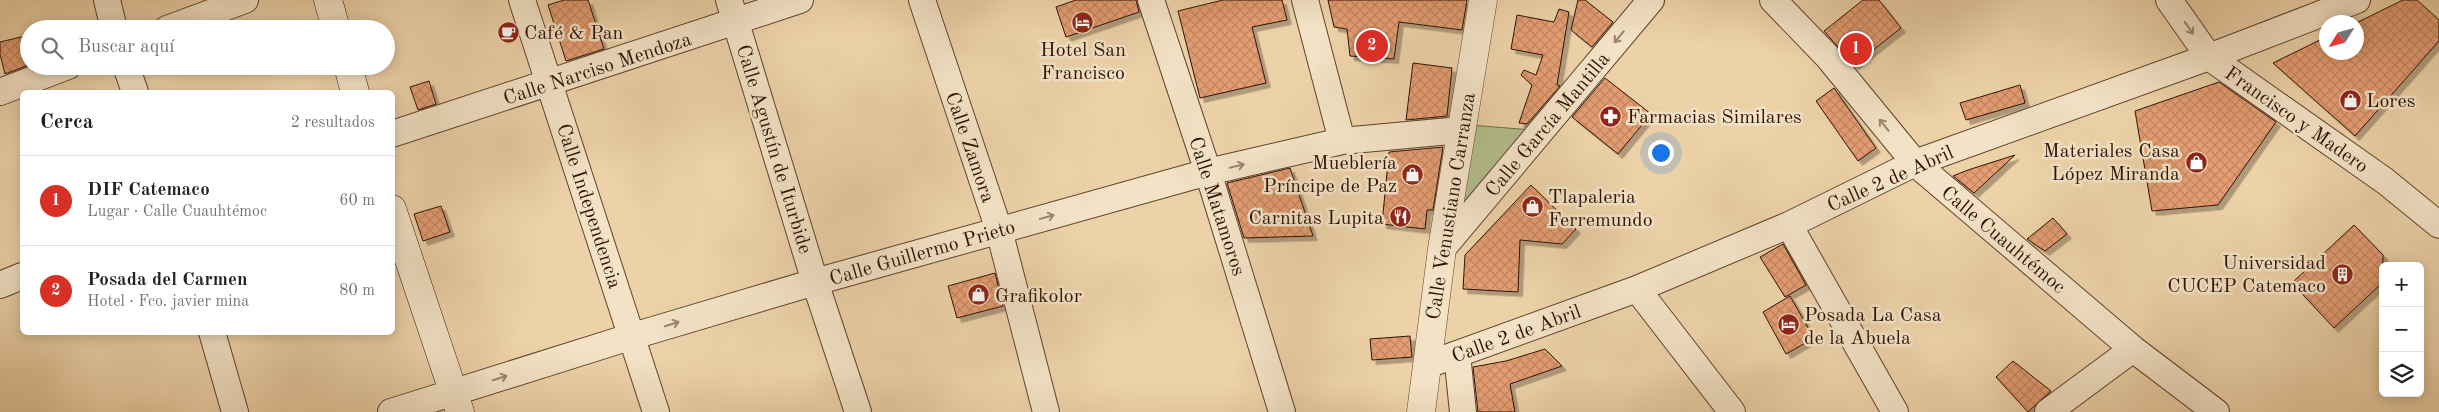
<!DOCTYPE html>
<html lang="es">
<meta charset="utf-8">
<style>
body{margin:0;font-family:"Old Standard TT",serif;background:#f2f2f2;color:#202124}
.controls{position:absolute;right:15px;bottom:15px;display:grid;overflow:hidden;border-radius:8px;box-shadow:0 2px 12px #0003}
.controls button{width:45px;height:45px;display:grid;place-items:center;padding:0;border:0;border-bottom:1px solid #e0e0e0;background:#fff;color:#202124;font:25px sans-serif}
.compass{position:absolute;left:2319px;top:15px;width:45px;height:45px;border-radius:50%;background:#fff;box-shadow:0 2px 12px #0003;rotate:233deg}
.you{position:absolute;left:1660px;top:152px;width:18px;height:18px;margin:-12px;border:4px solid #fff;border-radius:50%;background:#1a73e8;box-shadow:0 0 0 8px #1a73e833}
.badge{display:grid;place-items:center;width:32px;height:32px;border-radius:50%;background:#d93025;color:#fff;font-size:16px;font-weight:700}
.pin{position:absolute;translate:-50% -50%;border:2px solid #fff;box-shadow:0 1px 5px #0006}
.list{margin:0;padding:0;list-style:none}
h2{display:flex;justify-content:space-between;align-items:center;height:65px;margin:0;padding:0 20px;font-size:21px}
h2 small{font-size:16px;font-weight:400;color:#757577}
.list li{display:grid;grid-template-columns:32px 1fr auto;gap:15px;align-items:center;box-sizing:border-box;height:90px;padding:0 20px;border-top:1px solid #e0e0e0}
.list b{display:block;font-size:19px;white-space:nowrap}
.list p{margin:0;font-size:16px;white-space:nowrap;color:#757577}
.list em{font-size:16px;font-style:normal;color:#757577}
.icon{flex:none;width:28px;height:28px;fill:none;stroke:currentColor;stroke-width:2;stroke-linecap:round;stroke-linejoin:round}
.map{position:relative;flex:none;width:2439px;height:412px;overflow:hidden}
.search{position:absolute;background:#fff;box-shadow:0 2px 12px #0003;left:20px;top:20px;width:375px;height:55px;display:flex;align-items:center;gap:12px;box-sizing:border-box;padding:0 18px;border-radius:28px;color:#757577;font-size:19px}
.panel{position:absolute;background:#fff;box-shadow:0 2px 12px #0003;left:20px;top:90px;width:375px;height:245px;border-radius:8px}
.map>svg:first-child{display:block}
.park{fill:#b2bd8c;stroke:#706848}
.building{fill:url(#building-cross-hatch);stroke:#2f1205;filter:url(#shadow)}
.lines{fill:none;stroke-linecap:round;stroke-linejoin:round}
.minor-casing{stroke:#5e422e;stroke-width:28}
.tertiary-casing{stroke:#5e422e;stroke-width:29}
.secondary-casing{stroke:#2f1205;stroke-width:29}
.minor{stroke:#f3e2c6;stroke-width:26}
.tertiary{stroke:#f3e2c6;stroke-width:28}
.secondary{stroke:#f3e2c6;stroke-width:28}
.oneway{stroke:#9b846f}
.labels{text-anchor:middle;stroke-width:5;stroke-linejoin:round;paint-order:stroke}
.poi-label{font-size:20px;fill:#2f1205;stroke:#f3e2c6;text-anchor:start}
.street-label{font-size:20px;fill:#2f1205;stroke:#f3e2c6}
</style>
<div class="map">
<svg width="2439" height="412" viewBox="0 0 2439 412">
<defs>
<pattern id="building-cross-hatch" width="8" height="8" patternUnits="userSpaceOnUse" patternTransform="scale(1.25)"><rect width="8" height="8" fill="#e49d72"/><path d="M0 0l8 8M0 8l8-8" fill="none" stroke="#c48661"/></pattern>
<filter id="shadow"><feDropShadow dx="4.5" dy="4.5" stdDeviation="0" flood-color="#0004"/></filter>
</defs>
<rect width="100%" height="100%" fill="#edd2a8"/>
<filter id="stains"><feTurbulence type="fractalNoise" baseFrequency=".004" numOctaves="4"/><feColorMatrix values="0 0 0 0 .2 0 0 0 0 .09 0 0 0 0 .02 0 0 0 .5 -.17"/></filter>
<radialGradient id="worn" r=".72"><stop offset=".6" stop-color="#630" stop-opacity="0"/><stop offset="1" stop-color="#630" stop-opacity=".3"/></radialGradient>
<path class="park" d="M1470,125L1532,130L1460,212Z"/>
<path class="building" d="M564,0H588L604,49L566,61L548,5Z
M1076,0H1136L1139,12L1066,37L1056,7Z
M1223,0H1282L1287,20L1252,27L1266,83L1200,98L1178,11Z
M1328,0H1467L1462,30L1399,22L1394,59L1350,56L1347,29L1334,27Z
M1578,0H1585L1613,22L1592,47L1571,30Z
M1863,0H1879L1901,28L1854,65L1824,31Z
M2403,0H2417L2439,20V41L2355,136L2273,63L2326,37V52H2356V23Z
M1559,9L1569,12L1557,85L1560,86L1527,124L1519,123L1532,85L1521,75L1524,70L1536,75L1543,55L1511,49L1517,15L1554,22Z
M25,36L29,48V65L5,74L0,54V42Z
M1413,63L1452,68L1447,116L1406,120Z
M1605,78L1651,114L1618,154L1572,117Z
M429,81L436,104L418,110L410,87Z
M2219,82L2276,122L2218,205L2152,211L2135,111Z
M2020,85L2025,103L1966,120L1960,103Z
M1834,88L1876,148L1858,161L1816,101Z
M1443,147L1433,210H1427L1425,229L1382,224L1389,152Z
M2015,155L1974,193L1953,176L1968,170Z
M1290,168L1313,236L1244,238L1227,183Z
M1531,185L1576,229L1562,244L1520,240L1518,292L1463,289L1465,255Z
M441,206L450,232L423,241L414,214Z
M2053,218L2067,234L2045,251L2027,239Z
M2354,225L2383,255V282L2334,328L2292,283Z
M1783,244L1806,285L1785,297L1760,257Z
M995,273L1003,306L957,318L948,286Z
M1790,296L1814,338L1786,354L1763,312Z
M1410,336L1412,357L1372,360L1370,339Z
M1545,349L1562,366L1510,384L1515,412H1478L1473,367L1506,361Z
M2013,361L2051,391L2028,412L1996,377Z"/>
<g class="lines">
<defs>
<path id="minor" d="M107,0L114,29
M522,0L656,412
M729,0L815,282L858,412
M922,0L999,230L1046,412
M1151,0L1208,172L1282,412
M1305,0L1342,141
M1773,0L1828,57L1915,163L2133,349L2216,412
M2169,0L2209,57L2385,181L2439,225
M167,29L245,0
M126,66L135,92
M0,92L68,66
M392,134L800,0
M1789,225L1895,412
M1442,249L1651,0
M0,285L22,276
M1637,289L1732,412
M212,332L235,412
M1457,354L1463,412
M1427,365L1637,289L1789,225L1915,163L2209,57L2357,0
M391,412L633,336L815,282L1208,172L1342,141L1461,130
M2048,412L2133,349"/>
<path id="tertiary" d="M1421,412L1442,249L1483,0"/>
<path id="secondary" d="M328,0L336,29
M348,66L355,92
M392,209L460,412"/>
</defs>
<use href="#minor" class="minor-casing"/>
<use href="#tertiary" class="tertiary-casing"/>
<use href="#secondary" class="secondary-casing"/>
<use href="#minor" class="minor"/>
<use href="#tertiary" class="tertiary"/>
<use href="#secondary" class="secondary"/>
</g>
<defs><path id="oneway-shaft" d="M-6 0H5M1.5-3L5.5 0L1.5 3" fill="none" stroke-width="1.6" stroke-linecap="round" stroke-linejoin="round" transform="scale(1.25)"/></defs>
<g class="oneway">
<use href="#oneway-shaft" transform="translate(2189 28) rotate(55)"/>
<use href="#oneway-shaft" transform="translate(1619 37) rotate(130)"/>
<use href="#oneway-shaft" transform="translate(1884 125) rotate(-129)"/>
<use href="#oneway-shaft" transform="translate(1237 166) rotate(-13)"/>
<use href="#oneway-shaft" transform="translate(1047 217) rotate(-16)"/>
<use href="#oneway-shaft" transform="translate(672 324) rotate(-17)"/>
<use href="#oneway-shaft" transform="translate(500 378) rotate(-18)"/>
</g>
<defs>
<symbol id="hotel-disc" viewBox="-11 -11 22 22"><circle r="9.5" fill="#8f2418" stroke="#f3e2c6"/><path d="M-6-4.5h1.5V1H6V5H4.5V3h-9V5H-6ZM-4 0a1.8 1.8 0 1 1 3.6 0ZM.5 0V-2.5h3Q6-2.5 6 0Z" fill="#fff"/></symbol>
<symbol id="cafe-disc" viewBox="-11 -11 22 22"><circle r="9.5" fill="#8f2418" stroke="#f3e2c6"/><path d="M-5.5-4.5H6V0H3Q3 3.5 0 3.5H-2.5Q-5.5 3.5-5.5 0ZM3-3.2v2h1.7v-2ZM-6 4.5H4V6H-6Z" fill="#fff"/></symbol>
<symbol id="shop-disc" viewBox="-11 -11 22 22"><circle r="9.5" fill="#8f2418" stroke="#f3e2c6"/><path d="M-5-2.5h2.3a2.7 3.5 0 0 1 5.4 0H5L5.5 6h-11ZM-1.5-2.5h3a1.5 2.3 0 0 0-3 0Z" fill="#fff"/></symbol>
<symbol id="pharmacy-disc" viewBox="-11 -11 22 22"><circle r="9.5" fill="#8f2418" stroke="#f3e2c6"/><path d="M-2-6h4v4h4v4h-4v4h-4v-4h-4v-4h4Z" fill="#fff"/></symbol>
<symbol id="restaurant-disc" viewBox="-11 -11 22 22"><circle r="9.5" fill="#8f2418" stroke="#f3e2c6"/><path d="M-5-6h1v4h1v-4h1v4h1v-4h1v5L-1.5 .5V6h-2V.5L-5-1ZM5-6V6H3V1.5H1.5Q1.5-4 5-6Z" fill="#fff"/></symbol>
<symbol id="building-disc" viewBox="-11 -11 22 22"><circle r="9.5" fill="#8f2418" stroke="#f3e2c6"/><path d="M-4-6H4V6H1V3H-1V6H-4ZM-2.5-4.3h1.7v1.8h-1.7ZM.8-4.3h1.7v1.8H.8ZM-2.5-1h1.7V.8h-1.7ZM.8-1h1.7V.8H.8Z" fill="#fff"/></symbol>
</defs>
<g fill-rule="evenodd">
<use href="#hotel-disc" x="1070" y="10" width="25" height="25"/>
<use href="#cafe-disc" x="496" y="20" width="25" height="25"/>
<use href="#shop-disc" x="2338" y="88" width="25" height="25"/>
<use href="#pharmacy-disc" x="1598" y="104" width="25" height="25"/>
<use href="#shop-disc" x="2184" y="150" width="25" height="25"/>
<use href="#shop-disc" x="1400" y="162" width="25" height="25"/>
<use href="#shop-disc" x="1520" y="194" width="25" height="25"/>
<use href="#restaurant-disc" x="1388" y="204" width="25" height="25"/>
<use href="#building-disc" x="2330" y="262" width="25" height="25"/>
<use href="#shop-disc" x="966" y="282" width="25" height="25"/>
<use href="#hotel-disc" x="1776" y="312" width="25" height="25"/>
</g>
<g class="labels">
<g class="poi-label">
<text x="524" y="39">Café &amp; Pan</text>
<text x="1083" y="56" text-anchor="middle">Hotel San<tspan x="1083" dy="23">Francisco</tspan></text>
<text x="2366" y="107">Lores</text>
<text x="1627" y="123">Farmacias Similares</text>
<text x="2180" y="157" text-anchor="end">Materiales Casa<tspan x="2180" dy="23">López Miranda</tspan></text>
<text x="1397" y="169" text-anchor="end">Mueblería<tspan x="1397" dy="23">Príncipe de Paz</tspan></text>
<text x="1548" y="203">Tlapaleria<tspan x="1548" dy="23">Ferremundo</tspan></text>
<text x="1384" y="224" text-anchor="end">Carnitas Lupita</text>
<text x="2326" y="269" text-anchor="end">Universidad<tspan x="2326" dy="23">CUCEP Catemaco</tspan></text>
<text x="995" y="302">Grafikolor</text>
<text x="1804" y="321">Posada La Casa<tspan x="1804" dy="23">de la Abuela</tspan></text>
</g>
<g class="street-label">
<text transform="translate(597 68) rotate(-18)" y="7">Calle Narciso Mendoza</text>
<text transform="translate(2297 119) rotate(35)" y="7">Francisco y Madero</text>
<text transform="translate(1547 124) rotate(-50)" y="7">Calle García Mantilla</text>
<text transform="translate(971 147) rotate(71)" y="7">Calle Zamora</text>
<text transform="translate(775 149) rotate(73)" y="7">Calle Agustín de Iturbide</text>
<text transform="translate(1890 178) rotate(-24)" y="7">Calle 2 de Abril</text>
<text transform="translate(590 206) rotate(72)" y="7">Calle Independencia</text>
<text transform="translate(1218 206) rotate(72)" y="7">Calle Matamoros</text>
<text transform="translate(1450 206) rotate(-81)" y="7">Calle Venustiano Carranza</text>
<text transform="translate(2004 239) rotate(40)" y="7">Calle Cuauhtémoc</text>
<text transform="translate(922 252) rotate(-16)" y="7">Calle Guillermo Prieto</text>
<text transform="translate(1516 333) rotate(-20)" y="7">Calle 2 de Abril</text>
</g>
</g>
<rect width="100%" height="100%" filter="url(#stains)"/>
<rect width="100%" height="100%" fill="url(#worn)"/>
</svg>
<div class="controls">
<button>+</button>
<button>−</button>
<button><svg class="icon" aria-label="layers" viewBox="0 0 24 24"><path d="M12 4l9 5-9 5-9-5zM3 14l9 5 9-5"/></svg></button>
</div>
<svg class="compass" viewBox="-18 -18 36 36"><path d="M0-13l5 13h-10z" fill="#e53935"/><path d="M0 13l5-13h-10z" fill="#757577"/></svg>
<div class="you"></div>
<div class="pin badge" style="left:1856px;top:49px">1</div>
<div class="pin badge" style="left:1372px;top:46px">2</div>
<div class="search"><svg class="icon" aria-label="search" viewBox="0 0 24 24"><circle cx="10" cy="10" r="6"/><path d="M15 15l6 6"/></svg>Buscar aquí</div>
<section class="panel">
<h2>Cerca<small>2 resultados</small></h2>
<ul class="list">
<li><span class="badge">1</span><div><b>DIF Catemaco</b><p>Lugar · Calle Cuauhtémoc</p></div><em>60 m</em></li>
<li><span class="badge">2</span><div><b>Posada del Carmen</b><p>Hotel · Fco. javier mina</p></div><em>80 m</em></li>
</ul>
</section>
</div>
